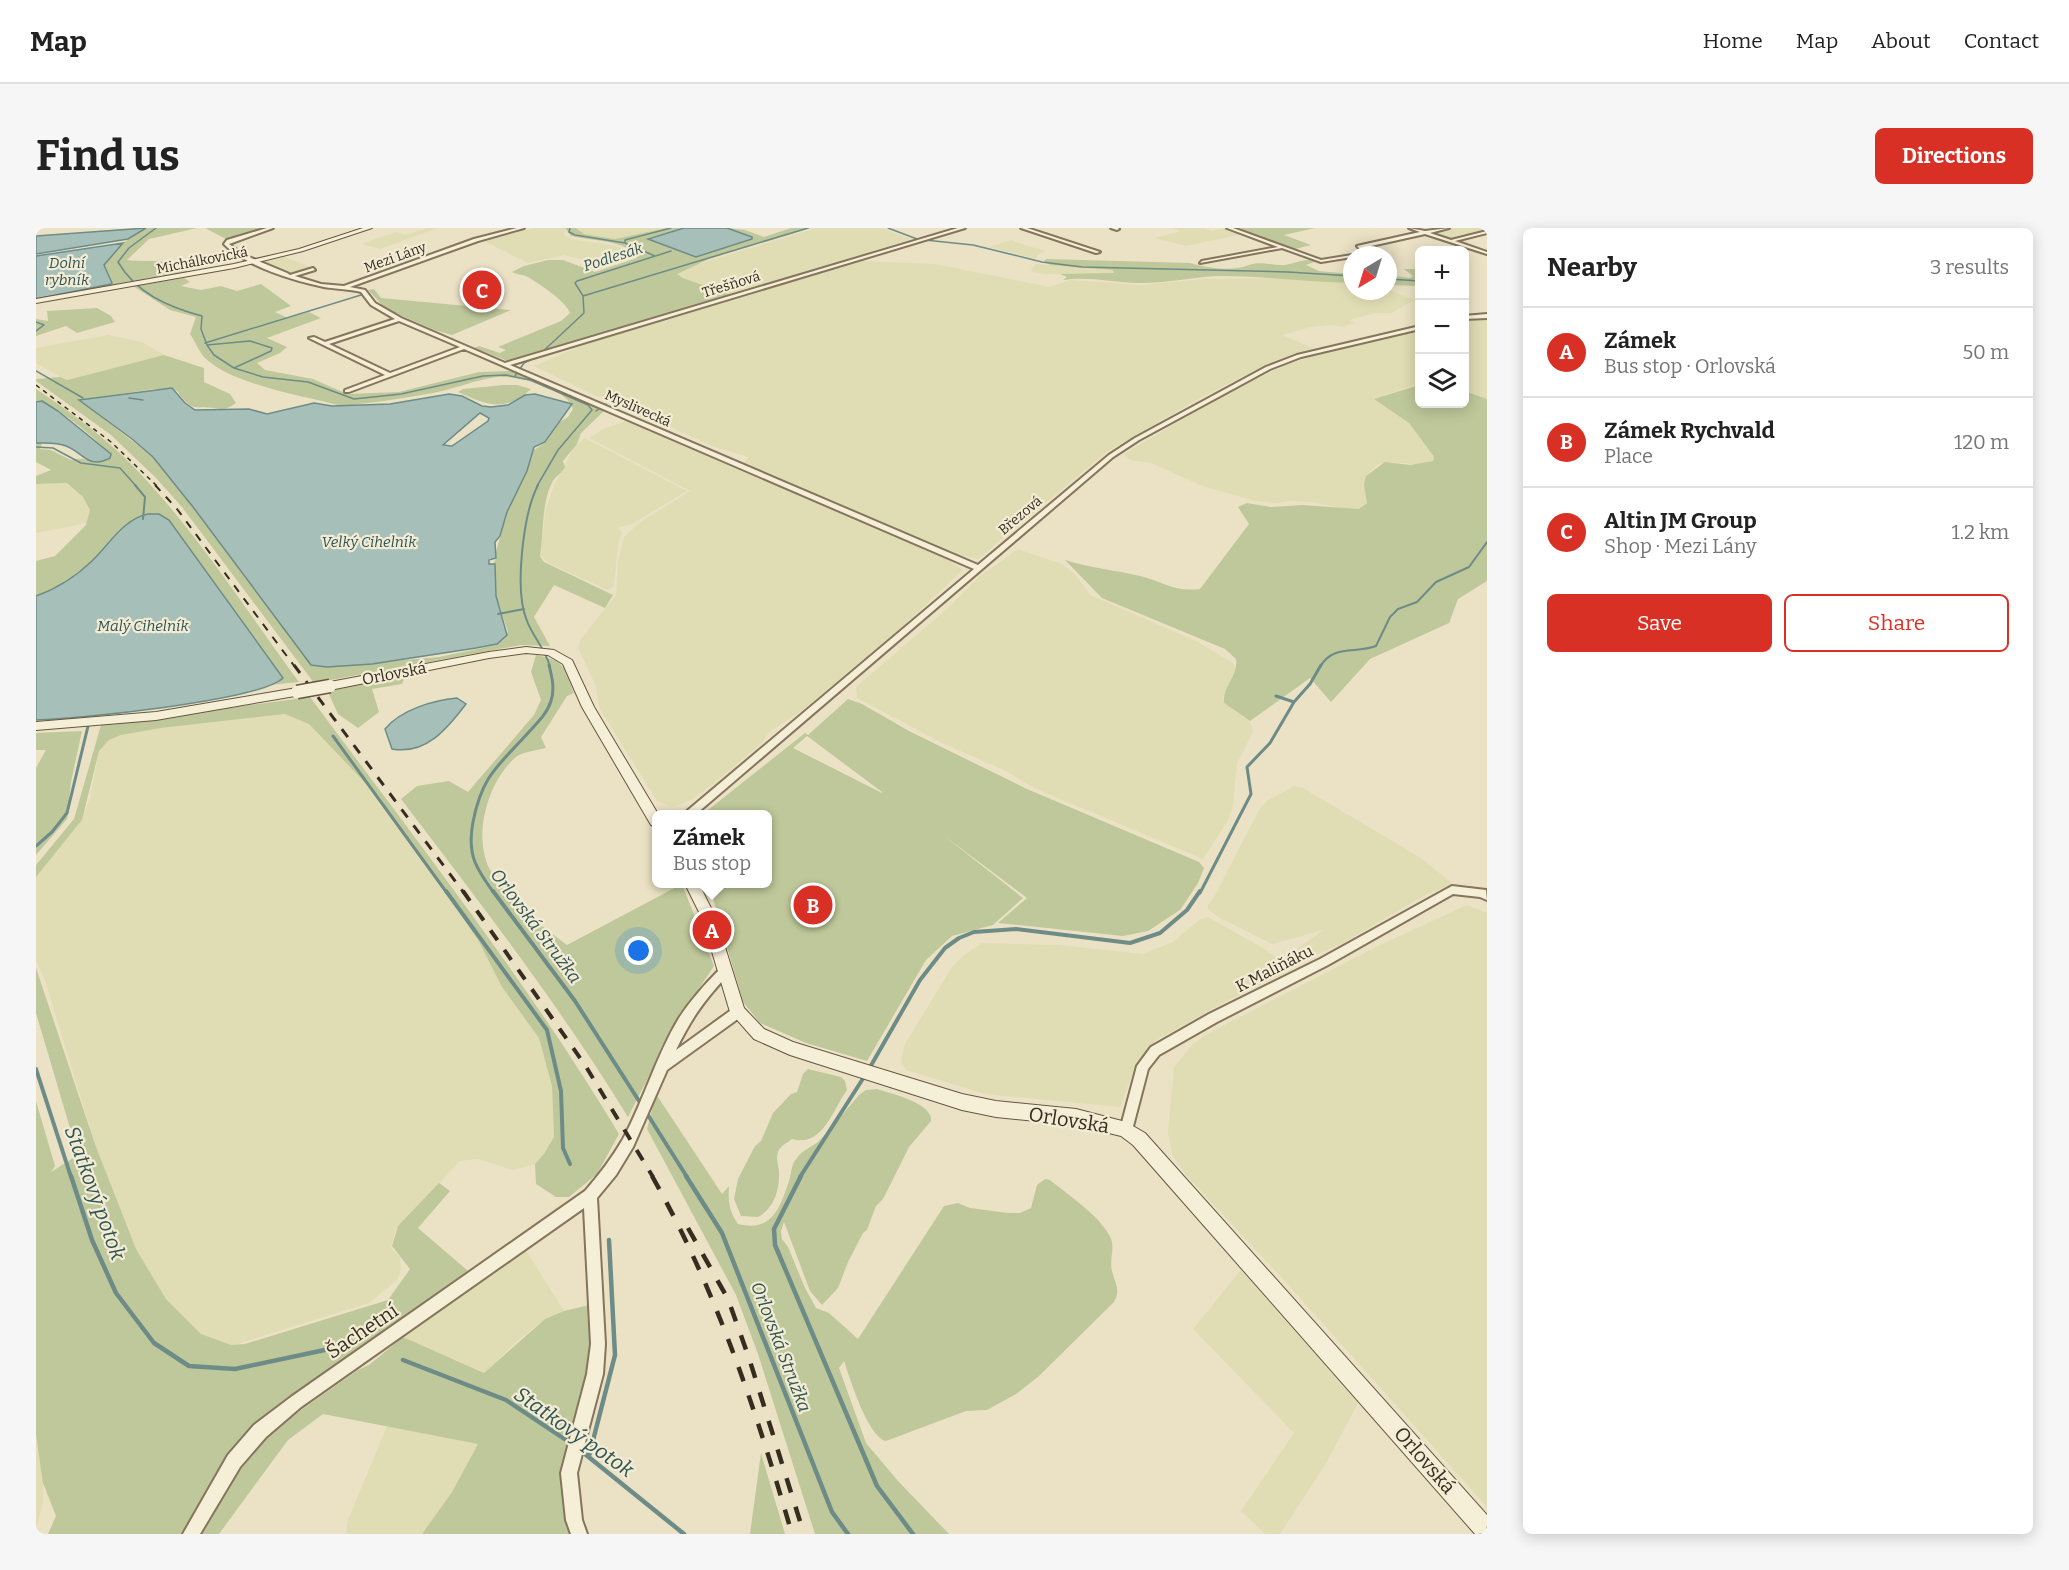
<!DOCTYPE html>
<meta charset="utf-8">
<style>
body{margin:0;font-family:Bitter,serif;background:#f6f6f6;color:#222}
.controls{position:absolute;right:18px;top:18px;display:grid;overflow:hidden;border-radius:9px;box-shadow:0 3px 15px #0003}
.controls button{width:54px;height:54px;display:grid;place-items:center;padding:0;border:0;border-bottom:2px solid #e0e0e0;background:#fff;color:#222;font:30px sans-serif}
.compass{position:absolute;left:1307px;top:18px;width:54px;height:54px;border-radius:50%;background:#fff;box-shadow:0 3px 15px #0003;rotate:218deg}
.you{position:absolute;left:603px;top:723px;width:21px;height:21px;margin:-15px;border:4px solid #fff;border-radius:50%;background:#1a73e8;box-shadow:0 0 0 9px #1a73e833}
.badge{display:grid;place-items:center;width:39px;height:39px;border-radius:50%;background:#d93025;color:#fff;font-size:20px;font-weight:700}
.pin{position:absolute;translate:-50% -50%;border:3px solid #fff;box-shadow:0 2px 6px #0006}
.popup{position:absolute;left:616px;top:582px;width:120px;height:78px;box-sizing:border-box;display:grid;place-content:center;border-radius:9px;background:#fff;filter:drop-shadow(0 2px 4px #0005);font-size:20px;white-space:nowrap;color:#767676}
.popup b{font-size:22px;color:#222}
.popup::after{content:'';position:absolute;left:50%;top:100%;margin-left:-12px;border:12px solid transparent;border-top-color:#fff}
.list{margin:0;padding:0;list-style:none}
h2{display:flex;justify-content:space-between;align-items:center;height:78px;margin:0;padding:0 24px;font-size:26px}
h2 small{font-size:20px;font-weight:400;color:#767676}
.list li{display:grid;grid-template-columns:39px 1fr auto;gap:18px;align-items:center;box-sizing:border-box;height:90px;padding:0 24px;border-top:2px solid #e0e0e0}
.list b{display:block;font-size:22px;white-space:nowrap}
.list p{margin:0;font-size:20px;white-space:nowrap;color:#767676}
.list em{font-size:20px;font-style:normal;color:#767676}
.actions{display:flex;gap:12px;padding:18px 24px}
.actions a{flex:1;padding:14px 0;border:2px solid #d93025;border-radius:9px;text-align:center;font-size:21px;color:#d93025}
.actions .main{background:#d93025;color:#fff}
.icon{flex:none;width:33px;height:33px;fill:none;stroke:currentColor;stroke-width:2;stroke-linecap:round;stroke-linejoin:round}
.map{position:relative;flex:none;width:1451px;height:1306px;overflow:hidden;border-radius:9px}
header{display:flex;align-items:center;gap:36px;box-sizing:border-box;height:84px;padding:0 30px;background:#fff;border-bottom:2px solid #e0e0e0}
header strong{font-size:28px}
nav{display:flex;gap:33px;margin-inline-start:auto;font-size:21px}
.intro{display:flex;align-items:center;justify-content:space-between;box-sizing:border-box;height:144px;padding:0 36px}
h1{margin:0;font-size:42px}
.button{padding:15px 27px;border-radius:9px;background:#d93025;color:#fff;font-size:21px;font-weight:700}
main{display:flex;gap:36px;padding:0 36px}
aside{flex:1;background:#fff;border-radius:9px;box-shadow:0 3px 15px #0003}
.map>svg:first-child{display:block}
.farmland{fill:#e0dcb3}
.green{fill:#bfc89a;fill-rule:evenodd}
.water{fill:#a6bfb9;stroke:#6e8c87;stroke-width:1.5;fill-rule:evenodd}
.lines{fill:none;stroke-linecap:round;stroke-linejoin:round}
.stream-far4{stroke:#6e8c87;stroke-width:1.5}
.stream-far3{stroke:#6e8c87;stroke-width:2}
.stream-far2{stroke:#6e8c87;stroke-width:3}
.stream-far1{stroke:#6e8c87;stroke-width:4}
.stream{stroke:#6e8c87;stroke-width:4.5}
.street-casing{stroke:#85755c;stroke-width:4}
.secondary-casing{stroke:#665640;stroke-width:2}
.street{fill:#f6efd8;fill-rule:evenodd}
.secondary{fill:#f6efd8;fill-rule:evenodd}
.rail-far4{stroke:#362c1f;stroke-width:1.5;stroke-dasharray:4.5 4.5;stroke-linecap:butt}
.rail-far3{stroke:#362c1f;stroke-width:2;stroke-dasharray:8 8;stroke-linecap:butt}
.rail-far2{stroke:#362c1f;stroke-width:3;stroke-dasharray:10 10;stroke-linecap:butt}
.rail-far1{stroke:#362c1f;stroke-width:4;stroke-dasharray:12 12;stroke-linecap:butt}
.rail{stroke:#362c1f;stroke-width:4.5;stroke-dasharray:15 15;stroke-linecap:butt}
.secondary-bridge-casing{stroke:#665640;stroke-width:15;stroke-linecap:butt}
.secondary-bridge{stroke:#f6efd8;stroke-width:12}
.labels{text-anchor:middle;stroke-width:4.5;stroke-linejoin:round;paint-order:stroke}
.far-street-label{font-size:14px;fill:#362c1f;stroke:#f3ecd4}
.far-water-label{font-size:15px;font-style:italic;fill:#305454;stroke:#f3ecd4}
.street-label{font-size:16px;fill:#362c1f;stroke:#f3ecd4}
.water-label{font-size:18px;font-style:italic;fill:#305454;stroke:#f3ecd4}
.near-street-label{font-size:20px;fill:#362c1f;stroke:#f3ecd4}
.near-water-label{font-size:21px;font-style:italic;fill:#305454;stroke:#f3ecd4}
</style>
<header>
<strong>Map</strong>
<nav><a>Home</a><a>Map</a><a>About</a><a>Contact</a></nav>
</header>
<div class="intro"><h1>Find us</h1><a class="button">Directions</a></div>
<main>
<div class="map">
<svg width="1451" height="1306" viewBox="0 0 1451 1306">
<rect width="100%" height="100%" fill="#ebe2c5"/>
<path class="farmland" d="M392,0H402L344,21L325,16L360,4L371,7Z
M497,0H529L528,7L535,11L580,18L595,24L597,28L572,39L529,27L492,35L448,13Z
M541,0H629L580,11L553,7L544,4Z
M780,0H846L875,11L693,67L641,47L643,44L659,37Z
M1137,0H1168L1176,3L1191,0L1207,6L1150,18L1119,10L1145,3Z
M1415,0H1451V3L1415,12L1393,5Z
M975,12L992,18L1010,23L1001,27L1000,31L953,19Z
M246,28L277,40L257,46L224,34Z
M824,33L899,36L1014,59L1035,52L1106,57L1166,51L1254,50L1316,56V63L1352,62L1379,72L1355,85H1339L1313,92L1319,95L1306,99L1297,97L1275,99L1246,107L1277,120L1239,132L1166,169L1072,223L942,331L919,326L719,239L708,234L713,229L678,219L578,173L558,167L498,138L545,118L615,95L651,86Z
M1000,36L1077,42L1078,46H1009L997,44L995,41Z
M1451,90V171L1429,162L1428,93Z
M1383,102V155L1338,171L1373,195L1398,230L1397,233L1385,237L1356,234L1342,236L1330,248L1331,275L1323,281H1311L1275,274L1254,273L1240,275L1219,273L1167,258L1115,235L1094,232L1088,226L1189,166L1250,137L1273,129Z
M72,107L106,114L128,127L30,152L0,135V120Z
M590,193L914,333L927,342L867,398L764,484L733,504L726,515L676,557L655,572L636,579L621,573L564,481L559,456L542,420L545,411L580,367L582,334L588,309L603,295L654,263L553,210L567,201Z
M549,210L651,263L596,296L581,300L586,304L582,317L578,358L572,362L512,335L505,327L509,283L517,260L537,220Z
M31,255L47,269L54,282L51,295L0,305V256Z
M982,321L1026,336L1039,346L1054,367L1162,414L1197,435L1200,440L1187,470L1188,475L1215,495L1217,504L1201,535L1197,578L1191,594L1167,631L998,560L970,543L906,515L821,470L820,459L913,379L943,349Z
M249,486L273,496L336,562L442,712L466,759L503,810L516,858L518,909L508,926L499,936L477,942L442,931L424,933L359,1003L355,1020L364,1029L365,1041L361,1052L333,1075L195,1118L165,1106L130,1071L100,1021L59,916L10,756L0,732V649L44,595L54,570L63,523L73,512L85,507L125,500Z
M1258,558L1267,560L1385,630L1417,656L1391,666L1305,716L1272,730L1261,721L1287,702L1236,716L1182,689L1172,681V677L1177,671L1223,582L1232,572Z
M1431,677L1451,685V1279L1248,1052L1150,947L1137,928L1132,905L1138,839L1156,817L1169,807L1344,717Z
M1172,689L1227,720L1248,736L1249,742L1246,746L1189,774L1120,812L1100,836L1084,879L949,866L870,842L865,834L869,816L916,739L927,728L946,715L1023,717L1107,726L1137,714L1163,692Z
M489,1021L528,1083L509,1091L480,1114L449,1145L367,1109Z
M1205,1042L1322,1175L1289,1237L1244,1306H1229L1205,1283L1258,1205L1157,1101Z
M351,1198L442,1216L416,1264L386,1306H310L312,1292Z
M0,1207L7,1248V1275L0,1300Z"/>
<path class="green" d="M110,0H161L113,11L91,32C116,35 133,28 154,45L81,59L75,56L76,55L68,37L87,15Z
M169,0H232L192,12Z
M529,0H540L548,6L579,11L630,0H648L613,10L660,29L716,11V9L691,0L709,2L728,9L755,0H775L673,31L641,46L647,50L695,67L472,133L438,120L443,118L464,125L470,122L462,119L525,93L534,85C531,74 501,54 490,48C485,46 481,47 476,44L488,38L512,32H527L559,44L601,30C593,12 555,13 535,8Z
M1206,0H1279L1248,7L1275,17L1255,22L1201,2Z
M1010,31L1154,35C1173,40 1195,44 1213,37C1222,33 1236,37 1245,37C1258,37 1268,29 1281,33L1270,37L1283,43L1316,46V55C1272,54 1228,48 1183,48C1156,49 1128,56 1101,55C1076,54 1052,48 1027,52L1031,49L1024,46L1078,45L1077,42L1014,37L1008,33Z
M1368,41H1383V58L1352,57V47L1374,50L1377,48Z
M148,50L154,54L145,58L165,62L185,58L201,63L225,56L255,78L239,84L252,90L273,84L285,90L231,110L251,119L244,125L221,135L229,142L277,151L311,166L363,164L443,144L478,143L570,181L545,205L541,216L527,233L529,239C526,245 520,248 517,253C505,274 508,305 504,328L508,334L577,367L569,380L518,357L498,389L514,418L485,417L278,455L146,279L120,250L75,207L0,153V151L24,149L31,152L128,127L168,140V154L194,166L200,175C191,181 188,182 178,180C157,178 156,184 141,163L118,161L43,172L117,229L291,439L403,429L460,417L472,404L460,368L459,337L457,336L460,330V324L471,284L490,246L498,222L510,214L524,194L532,189L537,181C531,159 480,147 460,149C439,152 418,161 397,165C370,170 342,174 315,177L306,178C268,168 197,157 169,130C163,124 159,113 154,106L160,89L134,82L97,58Z
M338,61L345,70L475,82L416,107L398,102L350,81L332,62Z
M61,80L75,88L79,94L41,105L30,98L0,108V91L12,93L11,83Z
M467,157H481L495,161C470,185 450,177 422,164L427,161Z
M1383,157L1384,176H1428L1429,163L1451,171V353L1422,371L1413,395L1334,431L1295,474L1274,450L1214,493L1188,475C1186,459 1203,447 1200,431L1189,421L1066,370L1029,332C1054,340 1079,342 1104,348C1128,354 1138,364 1164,361L1213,296L1202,279L1211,275L1235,279L1266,277L1323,281L1331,275L1328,257L1330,248L1349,234L1374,237L1397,233L1398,229L1373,195L1338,171Z
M0,161C33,183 65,206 93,234C156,297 210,382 263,454L234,457L247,449L133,292L84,302L54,335L23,357L0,368V333L19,328L50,297L54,282L47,269L31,255L0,256V248L15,242L0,234V215H6L4,221L15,222L35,232C52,227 58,239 74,230L75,226C61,213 17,172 0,174Z
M500,427C530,433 527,438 538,465L531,468L505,509L510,520C502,522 486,524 480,529C452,553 437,606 453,640C470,673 502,695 531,717L646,656L678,738L640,795L592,889C524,778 444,675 365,571L381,558L413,553L432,564L498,487L505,472L495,444Z
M370,447L366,456L336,461L343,484L322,500L302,486L291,462Z
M274,469C380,612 491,753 583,906L561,946L533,969H520L500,956L499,936L508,926L518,909L516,858L503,810L466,759L442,712L373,612L336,562L273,496L249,486L125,500L85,507L73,512L63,523L46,592L0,649V637L38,591L65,497Z
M812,471L826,476L873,503L991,561L1163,634L1168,640L1162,655L1144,682L1112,703L1087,708L962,695L991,670L907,607L987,670L957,697L916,708L890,732L831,833L770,815L724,795L707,774L677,670L668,656H732V586H667L769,505L772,507ZM771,508L846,564V565L757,520Z
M46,503L35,554L31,591L0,627V540L10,522H0V505Z
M0,740L59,916L100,1021L130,1071L165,1106L195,1117L209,1116L352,1072L374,1041L356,1018L362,998L403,955L414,963L382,1000L432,1043L255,1170L193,1229L145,1306H12L20,1288L7,1255L0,1207V873L19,938L15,944L42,927L0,785Z
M772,841L805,849L809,853L811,862C797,881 787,920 756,911C751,915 744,918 742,924C739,932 744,940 743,948C743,964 737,981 722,989L705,988L698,971L702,951L719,918L725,913L737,885L755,866L761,864L767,846Z
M841,861C856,866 897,875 895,893L873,919L847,971L840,978L831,1002L827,1005L812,1034L802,1060L786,1077L774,1063L748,994L745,1003L746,1011L752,1019L769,1060L780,1080L793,1085L822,1111L908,978L922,975L934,980L972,985H984L995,980L1001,957L1009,951L1014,952C1031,966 1067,990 1075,1011C1079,1021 1073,1032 1076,1043C1079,1055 1085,1062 1078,1074L1003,1148L980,1166L951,1182L930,1183L850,1213C832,1209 814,1151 808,1133L803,1140L830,1215L862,1253L913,1306H779L722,1126L700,1067L611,901L620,866L686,966L693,958C692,973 693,983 702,996C734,1004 743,983 752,956C756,946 754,938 761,930C766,922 776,919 783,913C797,899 810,882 823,867L830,862Z
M553,1077L554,1147L530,1244L535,1306H386L416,1264L442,1216L287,1186L252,1212L183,1306H166L203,1243L235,1203L322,1142L333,1137L367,1109L448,1145L509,1091L528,1083Z
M725,1225L749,1306H714Z"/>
<path class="water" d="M110,0L92,11L0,26V8Z
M648,0H691L716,9V11L660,29L612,11Z
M87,15L68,37L76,55L75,56L0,71V28Z
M136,160L149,175L159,182L213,181L231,186L278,175L296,178L354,176L413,166L426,168L446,178L455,179L472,177L489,167L499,166L536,176L509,214L498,219L491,243L471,284L464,308L459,314L460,330L453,332V336H459L460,368L471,407L461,416L440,420L336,436L291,439L275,437L157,279L117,229L96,211L43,172ZM444,185L453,190L452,193L416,218L407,217Z
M6,173L22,183L75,226L74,230C52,242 47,224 30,218C21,214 10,215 0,215V174Z
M112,286H123L133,292L247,450C223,473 40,491 0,492V368C20,361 40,348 56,333C73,317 87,291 112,286Z
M421,470L430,476C411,501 390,527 356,521L349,501C364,482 398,472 421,470Z"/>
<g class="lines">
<path class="stream-far4" d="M120,0L93,20L82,34C100,65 132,79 166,88L165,101L171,117L214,113L236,120L235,123L198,140L227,149L272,154L318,171L365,166L447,148L470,147L494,152L552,177L556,182L522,222L501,258
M534,0L533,4L539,7L589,15L619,28
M852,0L881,11
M889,12L937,17L1006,34L1046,39L1252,44L1316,48
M589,15V12L635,0
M1352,51L1384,53
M547,68L539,55L541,53L635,23
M0,94L8,97L0,103
M169,115L325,67
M171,117L178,127L198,140
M0,143L47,170
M479,148L488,135L502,128L548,85L547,68L772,0
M93,170L107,172
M560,183L570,176
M0,219L17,220L45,235L84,240L100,258"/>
<path class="stream-far3" d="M99,257L109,269L107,291
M502,257C487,286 478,363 491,393C497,409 510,422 514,439
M462,386L488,381
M1284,439C1297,416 1319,426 1340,418L1354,389L1362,381L1381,374L1400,354L1433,339L1451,314"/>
<path class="stream-far2" d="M1240,468L1258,474
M297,508L411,665
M0,618L16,604L31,585L53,494
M458,665C439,639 431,626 437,594C446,548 461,539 491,506C500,496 511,486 515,473C519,461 516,449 513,437
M1164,665L1215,566L1211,539L1234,515L1258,474L1274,456L1285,437"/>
<path class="stream-far1" d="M410,663L511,802L525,863L527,920L534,936
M457,663L539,773L605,876
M0,841L35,949
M833,841L884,752L909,720L923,710L938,704L980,701L1094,715L1124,705L1151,682L1164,663
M610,884L651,949
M764,949L828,849"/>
<path class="stream" d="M35,948L56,1012L80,1065L118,1115L153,1138L199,1141L298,1120
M650,948L686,1005L796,1284L812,1306
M765,948L738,1001L739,1017L841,1258L877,1306
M367,1132L470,1172L536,1216
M544,1222L648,1306
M553,1228L579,1127L573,1012"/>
<defs>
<path id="street" d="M231,0H237L193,16L208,27L251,45L254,47L277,40L279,42L259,48L285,56L308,58L438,11L481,0H488L442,13L314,59L329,62L339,75L365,90L469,135L922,0H929L474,137L942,337L1073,227L1099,210L1230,139L1261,127L1384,98V101L1265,129L1234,141L1103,212L1077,229L660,586H649L651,583L938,341L428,121L313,164H309V162L349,147L273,110L278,109L289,114L359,91L335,77L325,64C313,61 300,61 288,59C258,53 209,38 188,16L191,12ZM363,93L424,119L354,145L293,116Z
M985,0H991L1064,24L1060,25Z
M1075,0H1082L1083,1L1081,2Z
M1191,0H1197L1285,32L1316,27H1317L1316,29L1285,34L1246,20L1164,35L1166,33L1242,19Z
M1373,0L1389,3L1413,0L1394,5L1415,12L1451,3V5L1419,13L1451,24V26L1389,6L1326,20L1332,26L1319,27L1327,24L1321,18L1384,4Z
M1451,86V90L1428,91V88Z
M1416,658L1450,662L1451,672L1444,669L1417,666L1292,737L1181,794L1123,827L1112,841L1095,906L1090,908L1085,906L1084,902L1101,838L1115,819L1173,786L1284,731Z
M688,739L692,741L694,744L692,747C668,772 655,791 640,822L698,780L702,779L706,780L708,784L706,788L631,842L597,919L580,947L561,970L569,1116L567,1146L541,1245L546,1292L551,1306H535L530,1292L525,1245L551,1146L555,1116L548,980L265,1179L230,1209L204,1239L164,1306H147L192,1227L218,1197L255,1169L549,963C563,947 576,930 587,911C608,872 620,828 643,790C655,772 669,756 684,741Z"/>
<path id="secondary" d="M327,0H336L267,23L198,40L0,75V71L198,36L263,21Z
M490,419L518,422L536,432L558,479L622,586L620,599L615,597L546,479L527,436L512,427L490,425L453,430L294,462L288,458L294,454L453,424Z
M261,460L267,464L265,467L120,492L0,502V494L120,484Z
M649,656H663L680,690L708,780L728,801L757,814L926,866L960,873L1040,881L1090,894L1109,905L1451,1287V1306H1439L1097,917L1085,908L1040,897L960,889L926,882L754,827L718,811L694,784L666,690Z"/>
</defs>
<use href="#street" class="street-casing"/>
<use href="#secondary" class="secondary-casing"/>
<use href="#street" class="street"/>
<use href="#secondary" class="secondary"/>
<path class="rail-far4" d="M0,157L75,214L121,258"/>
<path class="rail-far3" d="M119,257L141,281L259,439"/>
<path class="rail-far2" d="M258,437L428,665"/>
<path class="rail-far1" d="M427,663L549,837L617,949"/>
<path class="rail" d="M616,948C680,1061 720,1182 756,1306
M652,1000L692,1071L713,1130L768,1306"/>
<defs>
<path id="secondary-bridge" d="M261,464L294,458"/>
</defs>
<use href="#secondary-bridge" class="secondary-bridge-casing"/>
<use href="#secondary-bridge" class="secondary-bridge"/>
</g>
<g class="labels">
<g class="far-street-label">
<text transform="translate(359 29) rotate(-20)" y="5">Mezi Lány</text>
<text transform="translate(166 32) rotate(-11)" y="5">Michálkovická</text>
<text transform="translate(695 56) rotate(-17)" y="5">Třešňová</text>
<text transform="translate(602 180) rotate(24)" y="5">Myslivecká</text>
<text transform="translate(984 287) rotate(-40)" y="5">Březová</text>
</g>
<g class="far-water-label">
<text transform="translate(577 29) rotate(-18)" y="5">Podlesák</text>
<text x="31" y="40">Dolní<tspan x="31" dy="17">rybník</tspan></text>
<text x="333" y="319">Velký Cihelník</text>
<text x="107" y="403">Malý Cihelník</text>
</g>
<g class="street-label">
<text transform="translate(358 445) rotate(-11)" y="6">Orlovská</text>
<text transform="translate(1238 740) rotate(-27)" y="6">K Maliňáku</text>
</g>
<g class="water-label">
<text transform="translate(500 698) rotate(53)" y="6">Orlovská Stružka</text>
<text transform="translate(745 1119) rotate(69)" y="6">Orlovská Stružka</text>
</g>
<g class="near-street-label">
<text transform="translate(1033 892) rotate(9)" y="7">Orlovská</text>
<text transform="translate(326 1103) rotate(-34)" y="7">Šachetní</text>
<text transform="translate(1389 1232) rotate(49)" y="7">Orlovská</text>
</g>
<g class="near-water-label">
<text transform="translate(59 965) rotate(70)" y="7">Statkový potok</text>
<text transform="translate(538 1204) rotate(35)" y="7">Statkový potok</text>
</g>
</g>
</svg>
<div class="controls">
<button>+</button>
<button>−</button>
<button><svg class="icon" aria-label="layers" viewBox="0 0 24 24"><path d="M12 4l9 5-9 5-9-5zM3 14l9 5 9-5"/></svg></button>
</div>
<svg class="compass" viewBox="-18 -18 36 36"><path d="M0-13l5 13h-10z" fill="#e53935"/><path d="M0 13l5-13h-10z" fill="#767676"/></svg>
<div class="you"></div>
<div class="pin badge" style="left:676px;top:702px">A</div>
<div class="popup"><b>Zámek</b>Bus stop</div>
<div class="pin badge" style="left:777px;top:677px">B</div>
<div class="pin badge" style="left:446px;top:62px">C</div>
</div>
<aside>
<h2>Nearby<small>3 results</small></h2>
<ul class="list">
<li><span class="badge">A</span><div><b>Zámek</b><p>Bus stop · Orlovská</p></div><em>50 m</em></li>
<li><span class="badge">B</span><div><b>Zámek Rychvald</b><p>Place</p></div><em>120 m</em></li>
<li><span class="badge">C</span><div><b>Altin JM Group</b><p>Shop · Mezi Lány</p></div><em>1.2 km</em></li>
</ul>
<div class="actions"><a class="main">Save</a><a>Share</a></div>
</aside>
</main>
